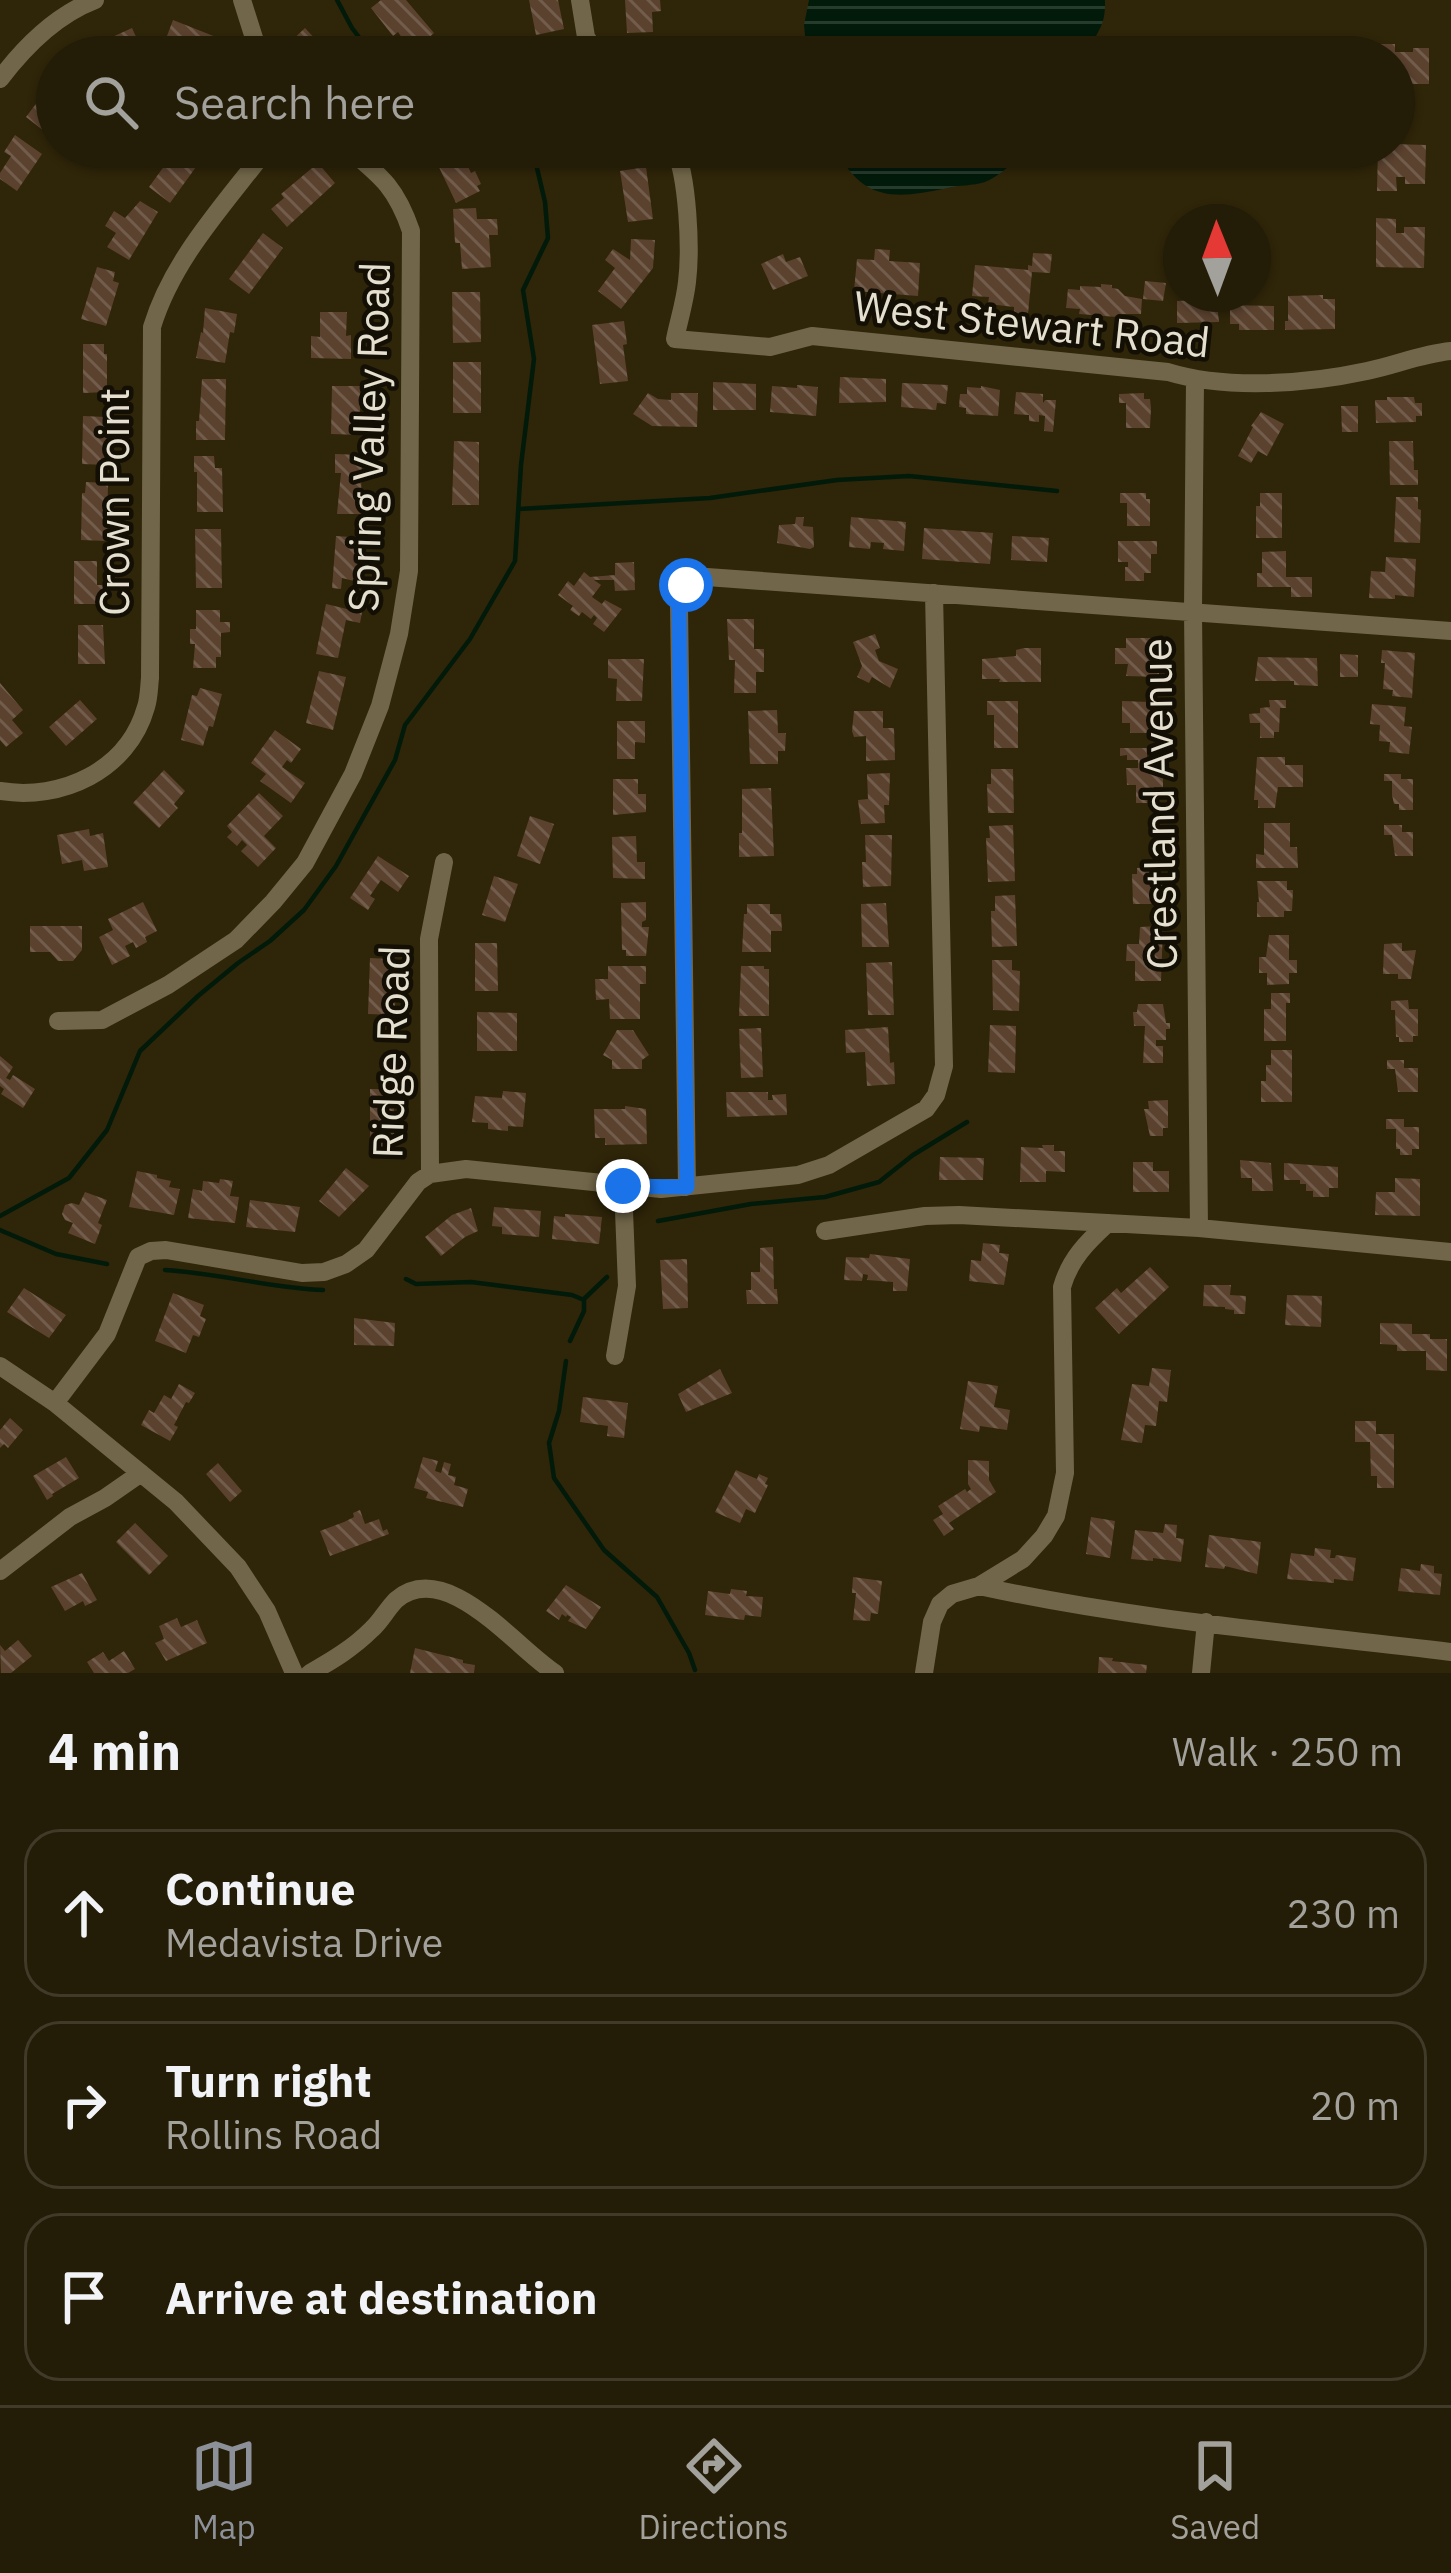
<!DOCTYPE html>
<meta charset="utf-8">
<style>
body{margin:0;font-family:"IBM Plex Sans",sans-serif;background:#2b2511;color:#f1f3f6}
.compass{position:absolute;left:1163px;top:204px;width:108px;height:108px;border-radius:50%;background:#231c07;box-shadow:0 3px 9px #0004;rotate:359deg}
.stop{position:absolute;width:36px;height:36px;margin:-27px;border:9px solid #1a73e8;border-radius:50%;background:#fff}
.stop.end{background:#1a73e8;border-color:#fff;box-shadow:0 3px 12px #0008}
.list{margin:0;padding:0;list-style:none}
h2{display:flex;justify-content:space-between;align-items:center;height:156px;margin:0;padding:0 48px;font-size:51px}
h2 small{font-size:39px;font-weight:400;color:#a3a19b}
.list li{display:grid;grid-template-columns:78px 1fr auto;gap:36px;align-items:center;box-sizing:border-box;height:168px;margin:0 24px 24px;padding:0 24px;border:3px solid #403a28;border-radius:36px}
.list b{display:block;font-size:45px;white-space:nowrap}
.list p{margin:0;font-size:39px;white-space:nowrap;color:#a3a19b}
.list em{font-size:39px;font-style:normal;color:#a3a19b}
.icon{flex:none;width:66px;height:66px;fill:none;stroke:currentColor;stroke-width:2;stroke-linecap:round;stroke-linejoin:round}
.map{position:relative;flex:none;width:1451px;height:1673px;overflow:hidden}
.search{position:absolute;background:#231c07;box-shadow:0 3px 9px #0004;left:36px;right:36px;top:36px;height:132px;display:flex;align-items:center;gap:30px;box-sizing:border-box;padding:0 42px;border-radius:66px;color:#a3a19b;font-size:45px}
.sheet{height:732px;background:#231c07}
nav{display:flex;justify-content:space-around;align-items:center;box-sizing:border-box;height:168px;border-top:3px solid #403a28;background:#231c07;font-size:33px;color:#a3a19b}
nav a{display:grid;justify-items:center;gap:6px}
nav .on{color:#8c9099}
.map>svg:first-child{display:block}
.water{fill:url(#water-rules)}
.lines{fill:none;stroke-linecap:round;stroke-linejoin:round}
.stream{stroke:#021a0a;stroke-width:4.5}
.building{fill:url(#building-back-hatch)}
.minor{stroke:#716649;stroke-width:18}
.route{stroke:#1a73e8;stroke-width:15}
.labels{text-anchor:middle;stroke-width:9;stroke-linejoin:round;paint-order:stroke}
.street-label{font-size:42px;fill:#e5dfcf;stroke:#130f05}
</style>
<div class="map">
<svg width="1451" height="1673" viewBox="0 0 1451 1673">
<defs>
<pattern id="water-rules" width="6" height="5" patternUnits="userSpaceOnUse" patternTransform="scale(3)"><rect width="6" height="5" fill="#021a0a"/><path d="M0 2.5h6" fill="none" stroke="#273b2d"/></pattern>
<pattern id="building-back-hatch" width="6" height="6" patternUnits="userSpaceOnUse" patternTransform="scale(3)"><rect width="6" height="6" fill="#5b422f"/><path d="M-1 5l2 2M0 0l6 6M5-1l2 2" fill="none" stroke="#725d4c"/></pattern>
</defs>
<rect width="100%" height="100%" fill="#2f2509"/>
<path class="water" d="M809,0H1105C1106,32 1093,31 1089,57H807L804,25Z
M835,147H1030C1017,159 1002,175 985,182C973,186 959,185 947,188C894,200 861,201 835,147Z"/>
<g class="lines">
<path class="stream" d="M337,0L352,28L374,57
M519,509L710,498L837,480L909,476L1057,491
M0,1216L69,1178L107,1130L140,1051L198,996L238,963L270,941L304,910L336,866L395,760L405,725L470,639L515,561L521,465L534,359L523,290L548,238L545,202L532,147
M658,1221L751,1204L825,1197L879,1182L913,1155L967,1122
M0,1230L56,1254L107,1264
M165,1270C218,1273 270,1288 323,1290
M406,1279L416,1284L471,1282L572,1295L584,1300V1311L570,1341
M585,1298L607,1277
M566,1361L559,1411L549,1443L554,1478L604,1550L657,1597L689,1653L695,1670"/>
</g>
<path class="building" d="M381,0H406L434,33L425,41L432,48L422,57H415L398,32L393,36L371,8Z
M529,0H558L564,29L536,35Z
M625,0H660L661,11L652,12L653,32L627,33Z
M173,20L216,37L208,57H197L164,44Z
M132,28L142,50L127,57H79L77,53Z
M305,28L332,57H295L285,47Z
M1376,44H1395V52H1413V48H1429V84H1394V57H1376Z
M57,76V121L48,134L26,117Z
M15,135L42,154L17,191L0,179V173L11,156L4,152Z
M1394,144L1426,145L1425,184H1405V177H1396L1397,191H1377L1378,147H1394Z
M178,147H183L201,160L170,203L149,187Z
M413,147H436L449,157L461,151L471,173L475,171L481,184L477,186L480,191L456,203L437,163L443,160L434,151L432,163L411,159Z
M318,163L335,183L287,227L271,209L284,198L281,194Z
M646,167L653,219L628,222L620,171Z
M140,201L158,212L129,260L107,247L116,233L105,226L114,211L125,218Z
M476,208L477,219H497L498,235H489L491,267L462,269L460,243H455L453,209Z
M1376,218L1396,219V233H1404V227H1425L1424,268L1376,267Z
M263,233L283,248L249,294L229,279Z
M631,239L655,240L653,268L621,309L598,291L615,268L605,260L613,249L630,260Z
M875,249L890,250L889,261L920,263L918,296L854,291L857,259L874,260Z
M1033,253L1052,254L1050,273L1032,272L1028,314L1014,313V307L988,304L989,297L972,296L975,265L1028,270V265L1032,266Z
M783,254L786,262L800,257L808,276L773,290L761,264Z
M97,267L115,272L113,281L119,283L106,326L81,319Z
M1145,281L1166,283L1163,301L1143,299Z
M1101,284L1112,285V288L1118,289L1125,296L1142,299L1141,314H1118L1117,317L1079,314L1080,309L1066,308L1068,289L1080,290V286L1101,287Z
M452,292H480L481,342L453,343Z
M1197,294H1216L1219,322L1177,323V301L1197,300Z
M1323,295V299H1335V329L1285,330V321H1288V296Z
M1230,305L1274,306V330H1239V324H1230Z
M205,308L237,314L234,333L230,332L225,363L196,358L201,332L203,333Z
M320,312H347L346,336L351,335V359L311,358V336L320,337Z
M624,321L627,344L623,345L628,381L600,384L592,325Z
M83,344H104V354H107V392L83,393Z
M453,362H481V413H453Z
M840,377L886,379V402L839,403Z
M202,379H226L225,440H196V421H199Z
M713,382L756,384V410H713Z
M902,383L948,385L946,404L937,403L936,410L901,407Z
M797,385L818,387L816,416L770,412L772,386L797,388Z
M332,386H360V435L331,434Z
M981,386L1000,390L998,416L966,414V408L959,407L960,394H967V387L981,388Z
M1016,392L1043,394V403L1045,400H1056L1053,432L1044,431L1045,416L1039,415V422L1029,421V415L1014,414Z
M648,393L658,399L671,400V393H698L697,427L652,426L633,414Z
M1144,393V399H1150L1151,408L1150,428H1126V403H1119V394Z
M1387,397H1414L1415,403H1422V416H1416V422L1376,423L1375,400H1387Z
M1341,406H1358V432H1342Z
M1261,412L1284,424L1267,456L1258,451L1251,463L1238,456L1253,427L1251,426Z
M83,416L106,417L105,427L115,428L114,445L108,444V465L82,464Z
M454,441L479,442V505H452Z
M1389,441H1413L1414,470H1418V485H1390Z
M335,454L362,455L361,496H368V514H337L341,473H335Z
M194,456H214L215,468H222L223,512H197V472H194Z
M86,482L108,483L107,541L81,540L82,493H85Z
M1120,493H1146V499H1150V526H1127V503H1120Z
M1260,493H1282V538H1256V506H1260Z
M1396,497H1418V509L1421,510L1420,543L1394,542Z
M796,517H804L803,526L813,527L814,547L810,549L777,543L779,525L795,524Z
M851,517L906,522L904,551L883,549L884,543L871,542L870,549L849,547Z
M924,528L993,533L990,564L922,559Z
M195,529H221L222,588H196Z
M336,536L365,538L358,582L342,578L341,589L332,588Z
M1012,536L1049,538L1047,562L1011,560Z
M1118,541H1157V554H1151V573H1144V581H1125V567H1128V562H1118Z
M1286,551V577H1312V597H1291V587H1257V573H1262V552Z
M1386,557L1416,559L1414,597L1395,595V599L1369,598L1371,571L1385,572Z
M74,561H97V585H106V604H74Z
M634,562L635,590L615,591L614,580H594L601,585L592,597L602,604L605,600L622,609L604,632L593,624L597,618L594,615L591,619L582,612L579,616L570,610L573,606L558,595L568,581L574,586L584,572L590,577L615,575V563Z
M326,604L347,609L348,604L363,607L360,623L346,620L338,658L316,654Z
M196,610H220V622H230V632L221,633V657H216V668H193L195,644H190V629H196Z
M727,619H754V649H764V672H756V693H734L735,660H729Z
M78,625H103L105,664H78Z
M875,634L880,648L875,650L879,661L898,669L890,688L872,677L869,683L857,677L862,666L853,642Z
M1126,638H1159V648L1152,651V664H1159V677L1126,676L1128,664H1115V648H1126Z
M1024,648H1041V682H999L1000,679H982V659L1016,656V650Z
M1382,650L1415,653L1412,698L1392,696L1393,690L1383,689L1385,663H1381Z
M1340,654L1358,655V677H1340Z
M1258,657L1317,658L1318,686L1294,685V681H1255Z
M608,659H644L642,701H616L617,679L608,678Z
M319,671L346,677L333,730L306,723Z
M0,683L23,710L12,720L23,733L6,747L0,740Z
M200,688L222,694L213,727L209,726L203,746L181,740L192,695L197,696Z
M80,700L97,719L66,746L49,727Z
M1269,700H1286V708H1280L1279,732H1274V738H1260V723H1250L1249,714L1260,713V708L1270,707Z
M987,701H1018V748H994V715H987Z
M1122,701L1150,702V710H1162V733H1130V723H1122Z
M1372,704L1406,707L1404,726L1412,727L1409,754L1389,752L1390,742L1379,741L1380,725L1370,724Z
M777,710L778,733H786L785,751H778V764H750L748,711Z
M854,711H883V728H894L895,760L866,761V736L854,737L852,731Z
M617,721H645V743L635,742V759H617Z
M275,730L301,749L291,763L287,760L282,767L305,783L291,803L260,781L266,774L251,763Z
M1120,748H1147V759H1163V787H1154V803H1136V785H1127L1126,768H1138V760H1127V755L1120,756Z
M1257,757H1285V765H1303V787H1278L1275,808H1258V800H1254Z
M991,769H1013L1014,813H988L987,784H991Z
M164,770L185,791L174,804L178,808L159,828L133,803Z
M890,773L889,805H884L885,823L861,824L858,800L868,799L867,774Z
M1384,774H1401V779H1413V810H1399V804H1394L1392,795V781H1384Z
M613,779H638V794H646V812L613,815Z
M771,788L774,856L739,857V833H742V789Z
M259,793L283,816L264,836L276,848L258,867L241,851L247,845L242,840L237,846L227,837L232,832L227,826Z
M530,816L554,824L540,864L517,856Z
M1264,823H1290V847H1297L1298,868H1256V854L1264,855Z
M1013,825L1015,881L988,882L986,838H990L989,826Z
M1384,825H1402V832H1413V856H1395L1392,835H1384Z
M89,829L90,836L103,833L108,867L84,871L82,860L62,864L57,835Z
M865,835H892L891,886L863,887L862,862H866Z
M636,836L637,862H645V879L613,878L612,837Z
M378,856L409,876L398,892L381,880L370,896L375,899L368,910L350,898Z
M1150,867L1151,874L1158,873V882H1163L1160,904H1133L1132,874H1137V868Z
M494,876L518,884L505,922L482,915Z
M1257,881H1287V890H1293L1292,911H1284V917H1257V902H1259Z
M1015,895L1017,946L992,947L991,911H995V896Z
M143,902L157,931L145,937L147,942L136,948L133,942L125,946L130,956L112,965L99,937L113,930L108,919Z
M646,902V920L642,922V927H649L646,956H626V950H622L621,903Z
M886,903L889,947H862L861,904Z
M747,904H770V914H781L782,931H771V952H742L744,914H747Z
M30,926H82V950L73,961H58L50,952H30Z
M1157,926H1163L1161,981H1135V961H1126L1127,944H1139L1140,927Z
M1269,935H1289V960H1297V973H1289V984L1267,985V973H1259V957H1266Z
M475,943H497L498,991H475Z
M1402,943V951L1416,950L1411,979H1398V974H1383L1384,944Z
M370,958L389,959V976H398L394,1015L368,1014Z
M992,960H1012V970L1020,971L1019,1011L993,1010Z
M892,962L894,1015H868L866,963Z
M608,966H646V984H640V1019H610L609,999L596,1000L595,979H608Z
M741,966H764V969H769V1016H739Z
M1271,993H1290V1003H1286V1041H1264V1009H1271Z
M1408,1000L1409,1009H1418V1036H1413V1042H1399V1037H1396L1395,1010H1391V1001Z
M1138,1004H1163L1166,1023H1170V1029H1166V1040H1156V1046H1163V1063H1143L1145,1026H1134L1133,1012H1137Z
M477,1012L517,1013V1051H477Z
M990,1025L1016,1026L1015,1073L988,1072Z
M888,1027L890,1063L894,1062L895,1084L867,1086L865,1052L846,1053L845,1030Z
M761,1028L763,1077L741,1078L739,1029Z
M617,1030H633L649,1055L642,1060V1069H612V1060L603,1055Z
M1271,1050H1292V1102H1261V1081H1266V1065H1271Z
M0,1056L13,1067L6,1078L10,1080L13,1075L35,1089L23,1108L1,1094L4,1089L0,1086Z
M1387,1060H1404V1068H1418V1092H1398L1395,1069H1387Z
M370,1089H394V1147H370Z
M503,1091L526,1093L523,1127L508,1126V1131L488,1129V1123L472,1122L475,1096L502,1098Z
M726,1092H768V1100H773L772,1095L786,1094L787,1115L727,1117Z
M1168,1100V1128H1163V1136H1150L1144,1109H1149L1148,1101Z
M625,1106L646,1109L647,1144L605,1145V1138H595L594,1109H625Z
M1386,1119H1404V1127H1419V1149H1412V1155H1400V1149H1396V1129H1386Z
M1042,1145H1054V1151H1065V1172L1046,1171V1182H1020L1021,1147L1043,1148Z
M940,1157L984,1158L983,1180H939Z
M1240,1160L1271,1163L1273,1191H1252V1178H1241Z
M1133,1162H1153V1171H1169V1192H1133Z
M1284,1163L1338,1167V1188H1329V1197H1313V1191H1306V1184H1300V1180H1284Z
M346,1168L369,1186L339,1217L319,1201Z
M137,1171L157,1175V1178L171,1181L169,1187L180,1189L174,1215L129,1207Z
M1395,1178L1420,1179V1216L1375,1215L1376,1192H1395Z
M220,1179L233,1181L230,1196L239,1197L235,1223L188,1218L193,1189L202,1191L203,1181L219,1183Z
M85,1192L107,1200L98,1223L102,1225L95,1244L68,1233L73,1223L65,1220L62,1214L65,1205L72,1203L79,1205Z
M250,1200L300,1207L295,1232L246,1227Z
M494,1207L541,1211L539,1237L502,1234V1227L492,1226Z
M471,1208L478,1231L465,1237L441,1256L425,1237L452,1215Z
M565,1214L602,1217L599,1244L552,1239L554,1216L565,1217Z
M983,1243L1000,1245L999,1253L1009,1254L1004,1285L969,1281L971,1260L981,1261Z
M773,1247L774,1289H777L778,1304H747L746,1290H751V1272H760V1248Z
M870,1254L910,1259L907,1291H893V1282L867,1280L868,1275L863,1274L862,1281L844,1280L846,1257L869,1258Z
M687,1259L688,1308L663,1309L660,1260Z
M1150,1267L1169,1287L1119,1334L1095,1308L1117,1288L1121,1293Z
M1204,1285H1231L1230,1295L1246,1296L1245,1314H1234V1310L1225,1309V1307L1203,1306Z
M24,1288L66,1315L49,1338L7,1312Z
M173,1293L204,1305L200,1316L206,1319L199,1337L193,1335L186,1353L155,1341Z
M1287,1295L1322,1296L1321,1327L1285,1325Z
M354,1318L395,1323L394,1346L354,1345Z
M1380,1323L1412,1324V1334H1430V1339H1447V1371L1426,1370V1351H1397V1345L1380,1344Z
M1152,1368L1171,1370L1167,1402L1159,1401L1156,1426L1145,1425L1142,1443L1121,1440L1132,1384L1149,1386Z
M720,1369L732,1393L686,1412L678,1394Z
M968,1381L998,1386L994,1407L1010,1410L1007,1430L980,1426L979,1432L960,1429Z
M179,1384L195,1393L189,1403L186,1402L174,1425L178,1427L170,1441L141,1425L149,1410L154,1413L164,1395L171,1399Z
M583,1397L628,1403L624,1438L607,1436L608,1426L580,1422Z
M10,1418L23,1430L8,1448L4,1444L0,1448V1430Z
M1355,1421H1376V1434H1394V1488H1377V1476H1371L1370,1442H1355Z
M66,1457L79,1478L52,1494L53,1496L47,1500L33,1476Z
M423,1457L438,1461L435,1471L441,1473L444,1462L451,1464L448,1475L456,1477L454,1485L468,1489L463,1507L426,1498L428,1492L414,1488Z
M968,1460L989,1461V1480L996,1492L949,1523L954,1529L944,1536L933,1520L943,1514L938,1506L965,1489L967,1492L971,1489L968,1484Z
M218,1463L242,1491L230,1502L206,1474Z
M736,1470L757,1479L759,1474L768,1478L765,1484L768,1485L755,1513L746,1509L740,1523L715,1512Z
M360,1510L365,1524L379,1519L383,1531L387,1529L389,1534L330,1556L320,1531L344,1522L354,1517L353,1513Z
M1091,1517L1115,1521L1110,1558L1086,1554Z
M135,1523L168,1556L149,1575L116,1542Z
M1165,1524L1177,1525L1176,1538L1184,1539L1181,1562L1153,1558V1561L1131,1559L1135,1530L1163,1533Z
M1209,1535L1261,1542L1257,1574L1225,1566L1224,1569L1205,1567Z
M1315,1548L1331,1550L1330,1558H1335L1336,1555L1356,1558L1353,1581L1334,1579V1583L1287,1579L1291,1553L1314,1556Z
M1421,1564L1434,1566V1573L1442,1574L1440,1595L1398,1591L1401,1568L1420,1571Z
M82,1573L97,1600L85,1606L83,1601L65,1611L51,1587Z
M853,1577L882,1581L878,1614L871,1613L870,1621L853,1620L856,1593H852Z
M566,1585L601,1607L586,1629L568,1621L571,1617L567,1615L566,1617L562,1614L559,1620L546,1611Z
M731,1589L747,1591L746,1596L763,1597L761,1617L745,1615L744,1620L705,1615L708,1591L730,1594Z
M177,1618L181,1627L197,1620L207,1643L166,1661L155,1643L164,1639L159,1626Z
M18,1640L32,1656L11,1673H1L0,1645L5,1651Z
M415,1648L463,1660V1663L475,1665L474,1673H410Z
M124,1651L135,1669L128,1673H94L87,1662L103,1652L109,1661Z
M1099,1657L1113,1658L1112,1661L1147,1665L1146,1673H1098Z"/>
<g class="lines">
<path class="minor" d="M242,0L260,57
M580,0L586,37L599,57
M0,79C25,46 56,15 95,0
M674,147C688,176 691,249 687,282C685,301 679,320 675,339L770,347L812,336L1168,372C1227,390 1307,384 1367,371C1396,365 1421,354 1451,351
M1195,380L1193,610L1199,1228
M0,791C61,801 128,771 146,707C149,698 149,687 150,678L152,327C173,258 225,204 268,147
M58,1021L102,1020L168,985L236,940L273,902L305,863L353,774L380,706L399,634L409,571L411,231C396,187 381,176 346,147
M430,1174L429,939L444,862
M687,1187L679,606C682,587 689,580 707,577L1451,631
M825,1231L925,1216L959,1215L1199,1228L1451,1252
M615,1356L627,1286L623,1186
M0,1366L55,1403L176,1502L238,1567L267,1611L294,1673
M55,1403L107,1334L138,1257L151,1251L166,1250L302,1273L324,1272L346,1264L366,1250L418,1182L430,1174L466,1169L661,1189L798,1175L829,1165L926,1109L936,1095L944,1066L934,593
M0,1571L70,1517L105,1498L141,1473
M979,1586C1134,1620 1294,1633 1451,1652
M310,1673C333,1660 353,1648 372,1629C381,1621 387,1609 396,1600C446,1557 516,1648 555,1673
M924,1673L932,1622L940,1604L952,1594L979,1586L1023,1559L1044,1536L1056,1516L1065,1473L1062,1287C1070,1259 1087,1242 1108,1223
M1201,1673L1206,1622"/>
</g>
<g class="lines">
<path class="route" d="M623,1186L687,1187L679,606L686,585"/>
</g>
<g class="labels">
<g class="street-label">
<text transform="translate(1032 324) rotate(6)" y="15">West Stewart Road</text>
<text transform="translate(369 437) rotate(-88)" y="15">Spring Valley Road</text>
<text transform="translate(114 502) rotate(-90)" y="15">Crown Point</text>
<text transform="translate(1159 804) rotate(-91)" y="15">Crestland Avenue</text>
<text transform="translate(391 1052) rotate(-88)" y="15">Ridge Road</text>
</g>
</g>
</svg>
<svg class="compass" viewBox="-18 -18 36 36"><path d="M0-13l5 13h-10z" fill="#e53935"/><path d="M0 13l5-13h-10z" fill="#a3a19b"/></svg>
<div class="stop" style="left:686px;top:585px"></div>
<div class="stop end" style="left:623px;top:1186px"></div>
<div class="search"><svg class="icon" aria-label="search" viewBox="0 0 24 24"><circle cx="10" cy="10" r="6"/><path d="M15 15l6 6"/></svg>Search here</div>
</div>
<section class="sheet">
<h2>4 min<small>Walk · 250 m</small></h2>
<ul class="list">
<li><svg class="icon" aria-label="ahead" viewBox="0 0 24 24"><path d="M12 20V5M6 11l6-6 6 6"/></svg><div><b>Continue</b><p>Medavista Drive</p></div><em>230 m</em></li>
<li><svg class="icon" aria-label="right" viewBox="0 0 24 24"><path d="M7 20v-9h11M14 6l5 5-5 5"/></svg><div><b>Turn right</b><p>Rollins Road</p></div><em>20 m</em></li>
<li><svg class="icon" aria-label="arrive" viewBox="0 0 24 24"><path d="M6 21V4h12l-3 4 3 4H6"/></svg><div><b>Arrive at destination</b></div></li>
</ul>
</section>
<nav>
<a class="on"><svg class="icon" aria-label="map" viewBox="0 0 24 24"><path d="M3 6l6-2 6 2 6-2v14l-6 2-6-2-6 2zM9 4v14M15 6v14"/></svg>Map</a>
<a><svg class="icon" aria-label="directions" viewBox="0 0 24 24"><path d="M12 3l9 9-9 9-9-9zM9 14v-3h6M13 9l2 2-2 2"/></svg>Directions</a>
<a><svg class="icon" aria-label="saved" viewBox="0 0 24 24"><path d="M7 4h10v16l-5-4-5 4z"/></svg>Saved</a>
</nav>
